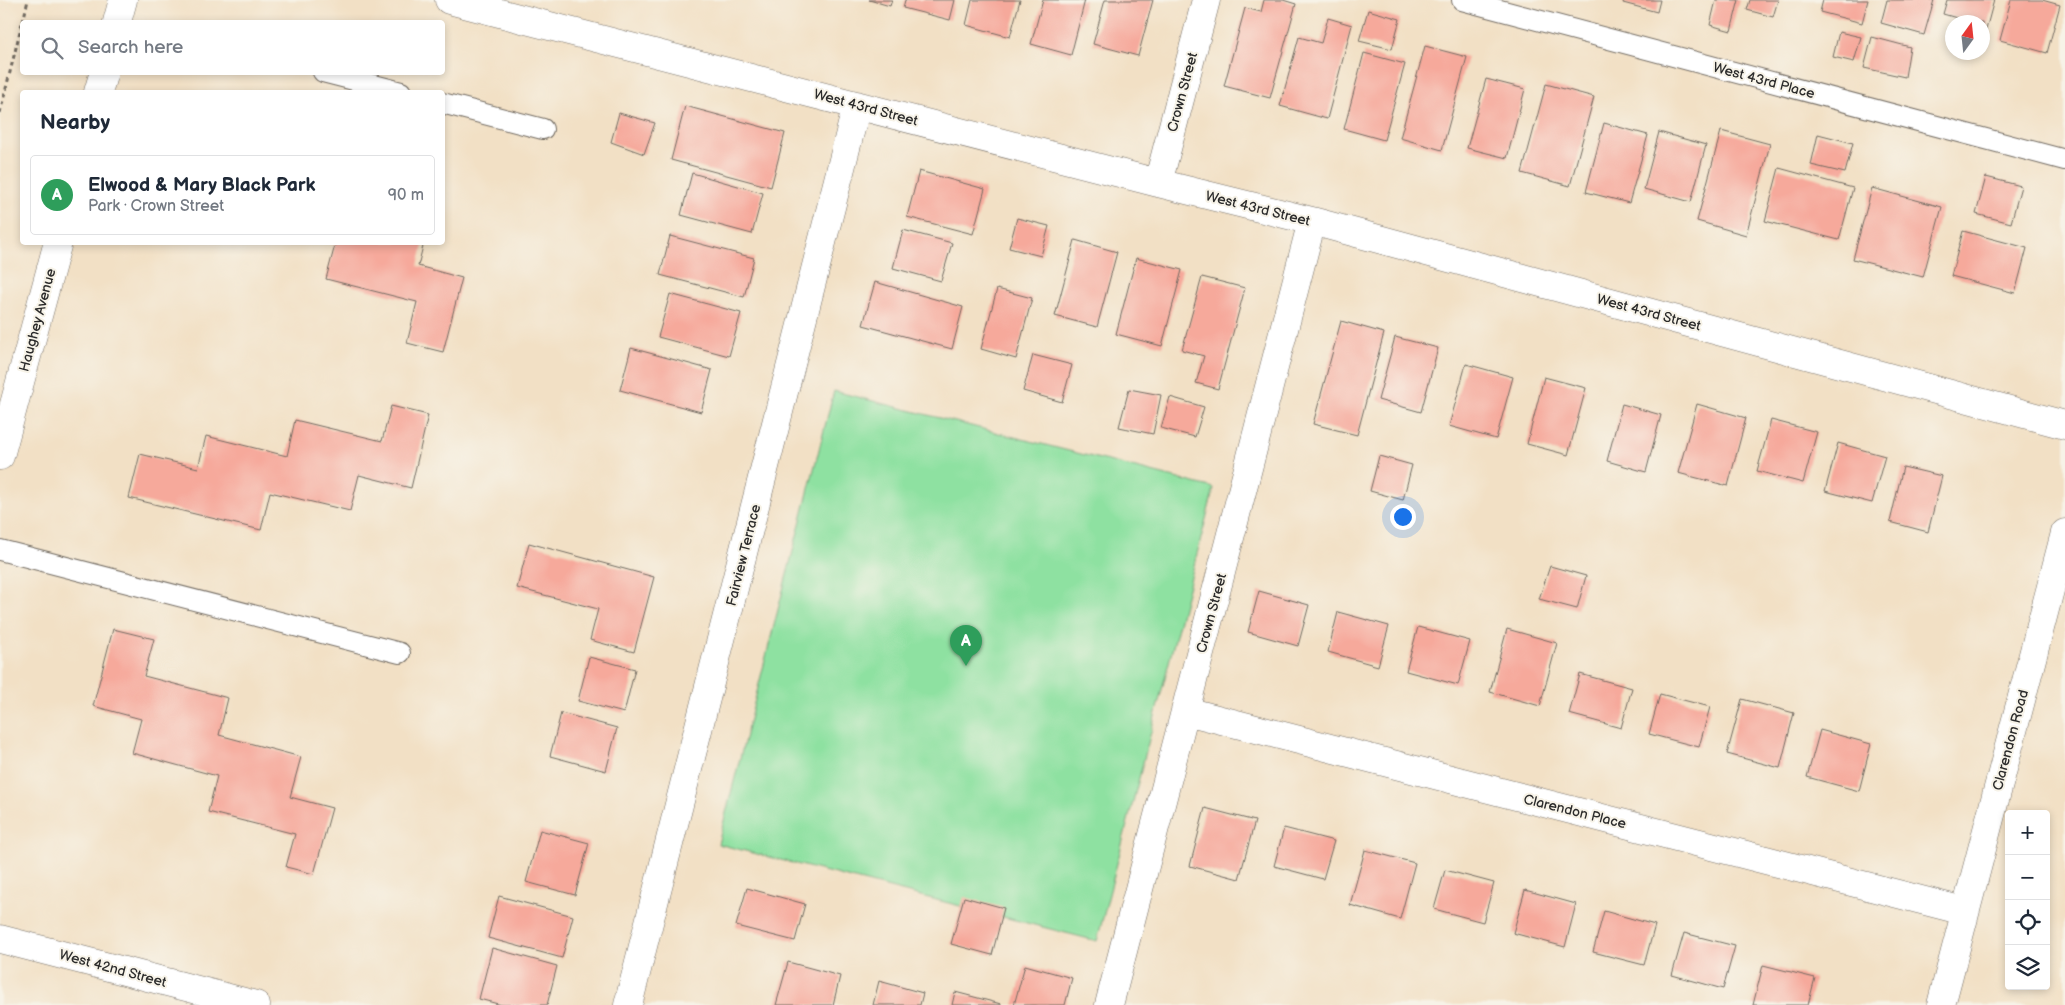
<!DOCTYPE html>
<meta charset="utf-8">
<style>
body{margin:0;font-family:"Balsamiq Sans",sans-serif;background:#f2f2f3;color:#1f2937}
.controls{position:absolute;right:15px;bottom:15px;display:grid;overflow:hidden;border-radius:5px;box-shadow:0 2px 8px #0003}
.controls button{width:45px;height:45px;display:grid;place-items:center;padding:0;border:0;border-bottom:1px solid #e0e1e3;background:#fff;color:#1f2937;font:25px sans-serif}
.compass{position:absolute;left:1945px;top:15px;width:45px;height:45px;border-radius:50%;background:#fff;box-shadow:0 2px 8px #0003;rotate:15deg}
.you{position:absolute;left:1402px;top:516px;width:18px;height:18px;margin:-12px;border:4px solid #fff;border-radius:50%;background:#1a73e8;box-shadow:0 0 0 8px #1a73e833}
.badge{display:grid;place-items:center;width:32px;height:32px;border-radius:50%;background:#d93025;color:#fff;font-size:16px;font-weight:700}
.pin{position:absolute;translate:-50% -41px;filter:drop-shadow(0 1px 2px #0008)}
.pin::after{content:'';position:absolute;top:26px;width:18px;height:15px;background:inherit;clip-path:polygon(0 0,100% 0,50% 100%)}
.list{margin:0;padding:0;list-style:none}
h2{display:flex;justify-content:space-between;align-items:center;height:65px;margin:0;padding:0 20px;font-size:21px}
h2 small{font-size:16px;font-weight:400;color:#747a83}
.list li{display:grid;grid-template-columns:32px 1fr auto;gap:15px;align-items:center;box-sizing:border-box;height:80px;margin:0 10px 10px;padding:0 10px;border:1px solid #e0e1e3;border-radius:5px}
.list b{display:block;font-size:19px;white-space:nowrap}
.list p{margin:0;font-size:16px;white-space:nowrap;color:#747a83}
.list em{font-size:16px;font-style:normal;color:#747a83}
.icon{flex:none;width:28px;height:28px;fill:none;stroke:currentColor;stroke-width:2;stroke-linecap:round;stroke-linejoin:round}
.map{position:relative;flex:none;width:2065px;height:1005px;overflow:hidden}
.search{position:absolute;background:#fff;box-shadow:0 2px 8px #0003;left:20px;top:20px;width:425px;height:55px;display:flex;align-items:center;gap:12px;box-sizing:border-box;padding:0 18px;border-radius:5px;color:#747a83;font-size:19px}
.panel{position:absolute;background:#fff;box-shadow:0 2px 8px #0003;left:20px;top:90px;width:425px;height:155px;border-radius:5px}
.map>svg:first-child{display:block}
.green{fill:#8ee1a1;stroke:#5c8666}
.building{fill:#f6a99b}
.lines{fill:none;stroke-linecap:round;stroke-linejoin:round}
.service-casing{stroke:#716a61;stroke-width:22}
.minor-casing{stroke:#716a61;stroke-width:29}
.tertiary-casing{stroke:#716a61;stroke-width:29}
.path{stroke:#716a61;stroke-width:3;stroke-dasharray:4 4;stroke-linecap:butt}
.service{stroke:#fff;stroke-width:20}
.minor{stroke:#fff;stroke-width:28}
.tertiary{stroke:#fff;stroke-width:28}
.labels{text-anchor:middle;stroke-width:4;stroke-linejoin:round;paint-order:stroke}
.street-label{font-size:14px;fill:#2b2b2b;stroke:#f7f3e8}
</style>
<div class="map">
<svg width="2065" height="1005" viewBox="0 0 2065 1005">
<rect width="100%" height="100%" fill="#f7f3e8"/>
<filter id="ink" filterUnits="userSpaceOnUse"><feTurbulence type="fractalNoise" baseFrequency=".02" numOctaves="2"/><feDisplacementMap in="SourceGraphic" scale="10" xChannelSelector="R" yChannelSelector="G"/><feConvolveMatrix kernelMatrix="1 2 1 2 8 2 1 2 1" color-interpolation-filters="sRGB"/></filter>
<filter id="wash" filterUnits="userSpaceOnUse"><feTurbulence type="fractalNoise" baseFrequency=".0096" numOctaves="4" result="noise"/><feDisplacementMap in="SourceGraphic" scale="20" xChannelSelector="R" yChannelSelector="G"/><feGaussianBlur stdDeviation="1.12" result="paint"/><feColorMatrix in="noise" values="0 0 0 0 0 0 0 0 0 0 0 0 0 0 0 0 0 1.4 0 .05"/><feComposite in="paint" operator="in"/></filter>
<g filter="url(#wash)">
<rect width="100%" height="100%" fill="#f2e0c5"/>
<path class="green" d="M834,391L1214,488L1097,941L718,844Z"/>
<g id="blocks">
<path class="building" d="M869,0H892L890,6Z
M905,0H955L950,20L903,8Z
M972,0H1020L1010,37L966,25Z
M1043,0H1085L1071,55L1031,44Z
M1105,0H1153L1138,56L1093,44Z
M1264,0H1283L1296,4L1270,98L1224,86L1245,8L1261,12Z
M1624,0H1660L1657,12L1623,3Z
M1716,0H1739L1731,31L1710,25Z
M1750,0H1778L1773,17L1747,10Z
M1823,0H1868L1862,23L1820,12Z
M1887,0H1934L1924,35L1881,23Z
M1947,0H1994L1983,41L1982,22H1964V20L1943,14Z
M2011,0H2042L2060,5L2047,53L2000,40Z
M1368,10L1400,19L1392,49L1359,41Z
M1328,18L1352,25L1327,119L1280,106L1299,37L1321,43Z
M1839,32L1861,37L1854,62L1833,57Z
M1872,37L1910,47L1905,77L1864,68Z
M1425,46L1467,57L1442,150L1400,138Z
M1364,53L1405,64L1384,140L1344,129Z
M1486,79L1525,89L1507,158L1467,148Z
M1546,84L1594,97L1570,186L1522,173Z
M685,106L785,133L771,187L671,160Z
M619,113L655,123L644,154L611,142Z
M1604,123L1648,135L1629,203L1586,192Z
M1721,131L1770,144L1746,235L1697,221Z
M1659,132L1706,145L1691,202L1644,189Z
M1818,134L1853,143L1845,173L1811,165Z
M1779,168L1853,188L1839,240L1765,221Z
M919,171L985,189L973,234L907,217Z
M692,173L763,193L752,234L681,215Z
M1986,177L2021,186L2011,223L1976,214Z
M1872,188L1942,207L1923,277L1853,259Z
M1017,218L1049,226L1041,256L1009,248Z
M903,230L952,243L941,281L893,268Z
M1963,231L2027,248L2015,293L1951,276Z
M670,236L754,258L744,297L660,275Z
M1075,240L1117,252L1097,327L1055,316Z
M327,242H424L418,266L462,278L443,352L407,343L417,302L326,279L335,245Z
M1136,258L1182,270L1162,346L1116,334Z
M1202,277L1245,288L1218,389L1196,383L1204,356L1182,350Z
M875,282L963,307L952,349L863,325Z
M997,289L1032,298L1016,359L981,349Z
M670,294L741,313L729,356L658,337Z
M1341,321L1384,333L1357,435L1313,424Z
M1395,337L1438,348L1421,412L1378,400Z
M631,348L712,370L701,412L620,390Z
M1033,355L1072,365L1062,402L1023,391Z
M1466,364L1513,377L1496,439L1449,426Z
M1544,377L1586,388L1568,455L1527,444Z
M1129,389L1161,395L1153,434L1119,427Z
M1170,397L1204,407L1195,437L1161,428Z
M1622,404L1661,415L1646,472L1607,461Z
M1697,404L1746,418L1728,486L1678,473Z
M391,406L428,415L411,488L359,475L350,511L270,492L261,530L129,498L140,454L198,468L206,436L287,456L295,420L382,441Z
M1771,420L1817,432L1803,483L1757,471Z
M1838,443L1885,456L1872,503L1825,491Z
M1379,456L1412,465L1403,500L1370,491Z
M1903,467L1942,476L1928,532L1890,522Z
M529,543L654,577L634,652L590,640L598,609L517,588Z
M1550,566L1586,576L1577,609L1539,599Z
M1259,591L1309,605L1298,646L1248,632Z
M1338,612L1389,626L1378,666L1328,652Z
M1418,627L1470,641L1458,685L1406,671Z
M113,629L154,639L144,676L228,698L219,735L301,757L290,797L332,808L314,874L286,867L295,834L208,812L217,776L132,753L141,719L93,706Z
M1507,629L1557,643L1540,706L1490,692Z
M589,657L635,669L624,713L578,701Z
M1580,674L1632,688L1621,728L1569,714Z
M1660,694L1710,707L1699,747L1649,734Z
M1742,699L1794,713L1780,768L1727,754Z
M561,713L617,728L606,771L550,756Z
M1820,730L1871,744L1859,791L1807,777Z
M1205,808L1255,821L1239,879L1190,866Z
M1284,828L1334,841L1323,879L1274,866Z
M540,830L589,843L575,895L526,882Z
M1365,850L1415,863L1400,919L1350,905Z
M1445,870L1494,883L1483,922L1434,909Z
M747,888L805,904L795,941L736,926Z
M1525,890L1576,904L1565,947L1513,933Z
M499,896L573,916L562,958L488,938Z
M964,897L1004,908L992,955L951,944Z
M1604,911L1655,925L1644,965L1593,952Z
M1684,933L1735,946L1723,989L1672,975Z
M492,948L557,966L547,1005H502L479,999Z
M788,962L840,976L833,1005H776Z
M1025,965L1072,978L1065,1005H1014Z
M1763,965L1815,978L1808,1005H1753Z
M879,981L923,993L920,1005H873Z
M955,992L1001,1004V1005H952Z"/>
</g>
</g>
<g filter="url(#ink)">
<use href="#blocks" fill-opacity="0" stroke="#716a61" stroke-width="1"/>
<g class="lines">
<defs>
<path id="service" d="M1462,0L2065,160
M323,72L401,92
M442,103L543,129
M0,550L400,653"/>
<path id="minor" d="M449,0L1158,183L1312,221L2065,425
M1158,183L1206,0
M1186,711L1964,911
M628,1005L857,105
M1109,1005L1312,221"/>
<path id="tertiary" d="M117,22L123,0
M98,92L104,72
M0,456L58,242
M0,939L256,1005
M1941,1005L2065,533"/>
</defs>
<use href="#service" class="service-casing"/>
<use href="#minor" class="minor-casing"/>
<use href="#tertiary" class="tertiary-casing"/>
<path class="path" d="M23,22L28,0
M0,113L22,23"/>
<use href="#service" class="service"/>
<use href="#minor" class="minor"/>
<use href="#tertiary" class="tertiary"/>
</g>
</g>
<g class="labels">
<g class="street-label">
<text transform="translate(1764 80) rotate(15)" y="5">West 43rd Place</text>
<text transform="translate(1182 92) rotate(-75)" y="5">Crown Street</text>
<text transform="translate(866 107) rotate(15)" y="5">West 43rd Street</text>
<text transform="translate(1258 208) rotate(14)" y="5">West 43rd Street</text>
<text transform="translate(1649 312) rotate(15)" y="5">West 43rd Street</text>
<text transform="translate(37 320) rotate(-75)" y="5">Haughey Avenue</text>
<text transform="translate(743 555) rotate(-76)" y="5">Fairview Terrace</text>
<text transform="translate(1211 613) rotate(-75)" y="5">Crown Street</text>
<text transform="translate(2010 740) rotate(-75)" y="5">Clarendon Road</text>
<text transform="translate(1575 811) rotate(14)" y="5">Clarendon Place</text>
<text transform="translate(113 968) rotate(15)" y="5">West 42nd Street</text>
</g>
</g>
</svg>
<div class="controls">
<button>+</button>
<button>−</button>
<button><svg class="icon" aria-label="locate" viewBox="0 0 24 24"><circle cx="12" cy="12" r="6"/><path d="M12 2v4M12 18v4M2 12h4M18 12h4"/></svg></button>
<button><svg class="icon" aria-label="layers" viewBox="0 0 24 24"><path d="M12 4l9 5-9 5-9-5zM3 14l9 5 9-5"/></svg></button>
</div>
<svg class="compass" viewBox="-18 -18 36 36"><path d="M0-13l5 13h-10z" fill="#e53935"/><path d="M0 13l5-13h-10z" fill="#747a83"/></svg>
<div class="you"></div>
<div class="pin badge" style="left:966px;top:666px;background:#2e9e5b">A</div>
<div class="search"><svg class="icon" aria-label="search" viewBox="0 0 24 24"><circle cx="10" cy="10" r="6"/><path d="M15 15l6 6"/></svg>Search here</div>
<section class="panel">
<h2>Nearby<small></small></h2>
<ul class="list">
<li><span class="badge" style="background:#2e9e5b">A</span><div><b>Elwood &amp; Mary Black Park</b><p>Park · Crown Street</p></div><em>90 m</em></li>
</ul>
</section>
</div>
